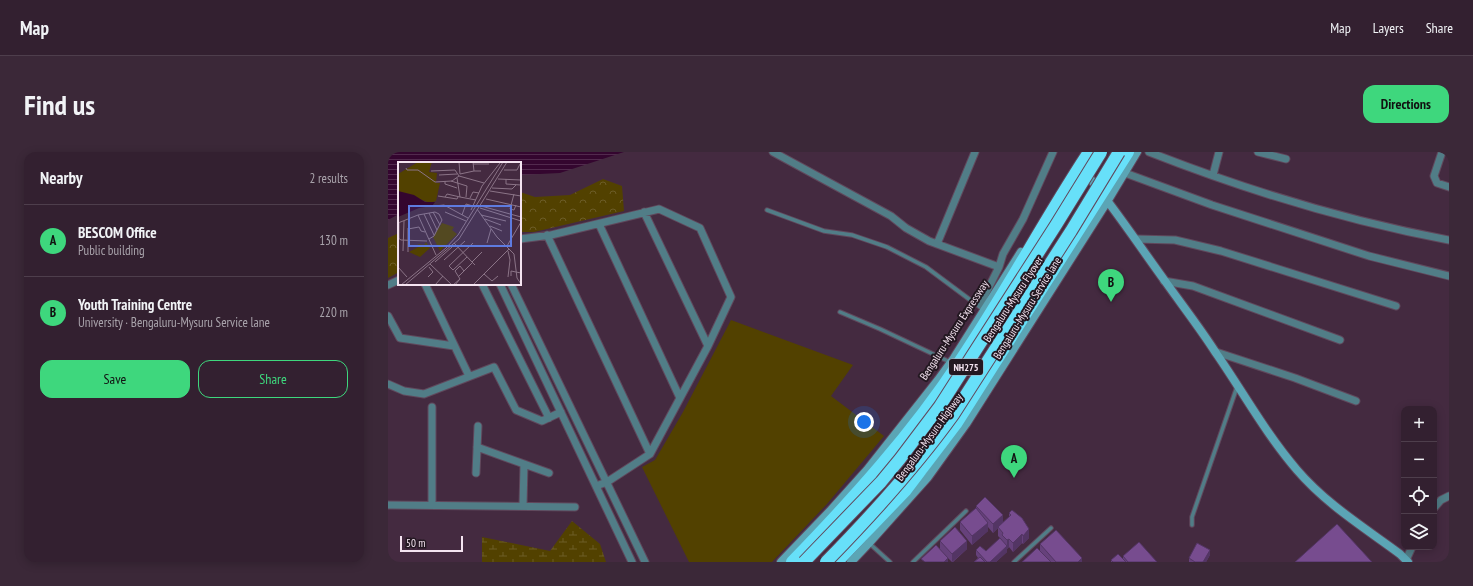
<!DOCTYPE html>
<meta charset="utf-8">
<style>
body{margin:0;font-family:"PT Sans Narrow",sans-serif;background:#3b2838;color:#f1f3f6}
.controls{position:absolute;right:12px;bottom:12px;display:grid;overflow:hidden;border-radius:8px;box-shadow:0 2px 10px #0003}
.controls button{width:36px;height:36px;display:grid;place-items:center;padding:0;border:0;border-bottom:1px solid #4e3e4c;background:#332030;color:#f1f3f6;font:20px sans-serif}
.scale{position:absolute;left:12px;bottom:10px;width:63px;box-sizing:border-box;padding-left:4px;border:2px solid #f5e4f1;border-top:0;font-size:11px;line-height:14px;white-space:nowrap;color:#f5e4f1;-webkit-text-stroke:3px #231821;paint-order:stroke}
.you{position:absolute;left:476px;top:270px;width:14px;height:14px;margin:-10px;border:3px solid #fff;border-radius:50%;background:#1a73e8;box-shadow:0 0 0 6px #1a73e833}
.badge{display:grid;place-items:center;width:26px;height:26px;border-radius:50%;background:#3ed77d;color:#111;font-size:13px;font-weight:700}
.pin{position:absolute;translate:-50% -33px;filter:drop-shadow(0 1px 2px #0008)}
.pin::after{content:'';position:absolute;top:21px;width:14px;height:12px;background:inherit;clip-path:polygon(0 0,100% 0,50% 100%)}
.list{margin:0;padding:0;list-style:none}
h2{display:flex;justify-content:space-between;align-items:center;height:52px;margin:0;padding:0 16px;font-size:17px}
h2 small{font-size:13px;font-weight:400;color:#a9a3ab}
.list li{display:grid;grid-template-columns:26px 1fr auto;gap:12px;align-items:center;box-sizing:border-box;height:72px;padding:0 16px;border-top:1px solid #4e3e4c}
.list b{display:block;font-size:15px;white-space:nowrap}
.list p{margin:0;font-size:13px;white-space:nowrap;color:#a9a3ab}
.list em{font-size:13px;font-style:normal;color:#a9a3ab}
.actions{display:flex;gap:8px;padding:12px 16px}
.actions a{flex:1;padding:9px 0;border:1px solid #3ed77d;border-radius:12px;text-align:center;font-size:14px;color:#3ed77d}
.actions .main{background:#3ed77d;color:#111}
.icon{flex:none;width:22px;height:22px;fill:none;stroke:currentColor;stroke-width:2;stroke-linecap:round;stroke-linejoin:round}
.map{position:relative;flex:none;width:1061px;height:410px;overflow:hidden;border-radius:12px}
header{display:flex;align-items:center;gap:24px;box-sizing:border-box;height:56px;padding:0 20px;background:#332030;border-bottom:1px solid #4e3e4c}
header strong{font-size:19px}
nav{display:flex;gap:22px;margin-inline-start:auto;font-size:14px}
.intro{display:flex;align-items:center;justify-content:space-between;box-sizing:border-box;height:96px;padding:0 24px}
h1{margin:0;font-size:28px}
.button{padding:10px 18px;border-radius:12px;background:#3ed77d;color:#111;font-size:14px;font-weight:700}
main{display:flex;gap:24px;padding:0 24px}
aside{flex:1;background:#332030;border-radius:12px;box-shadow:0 2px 10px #0003}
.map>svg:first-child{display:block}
.grass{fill:#524100}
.wetland{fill:url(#wetland-marsh)}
.park{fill:url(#park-crowns)}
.water{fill:url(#water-rules)}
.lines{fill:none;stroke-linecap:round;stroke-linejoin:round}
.lane-casing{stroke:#60485c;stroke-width:5.5}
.street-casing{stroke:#60485c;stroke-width:9}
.secondary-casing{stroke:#60485c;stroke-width:10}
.highway-casing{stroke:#60485c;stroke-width:14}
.lane{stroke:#517d87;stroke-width:3.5}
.street{stroke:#517d87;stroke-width:7}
.secondary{stroke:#5ba5b5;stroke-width:8}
.highway{stroke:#67e0f9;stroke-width:12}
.highway-bridge-casing{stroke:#60485c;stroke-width:14;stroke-linecap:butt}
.highway-bridge{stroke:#67e0f9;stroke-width:12}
.wall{fill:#66417b}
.shaded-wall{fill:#533564}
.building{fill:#774c8f;stroke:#533564}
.labels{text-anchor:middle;stroke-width:4;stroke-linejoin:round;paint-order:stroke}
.shield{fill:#231821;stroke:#b6a7b3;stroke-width:1}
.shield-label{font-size:10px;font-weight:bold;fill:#f5e4f1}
.street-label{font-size:11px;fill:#f5e4f1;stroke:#231821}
.inset-road{fill:none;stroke:#8b7487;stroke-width:1}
.view{fill:#5e7be0;fill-opacity:0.15;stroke:#5e7be0;stroke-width:2}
.inset-edge{fill:none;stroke:#f5e4f1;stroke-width:2}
</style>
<header>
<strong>Map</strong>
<nav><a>Map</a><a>Layers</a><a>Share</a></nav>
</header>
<div class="intro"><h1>Find us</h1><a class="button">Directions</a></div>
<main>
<aside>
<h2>Nearby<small>2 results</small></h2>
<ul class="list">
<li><span class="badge">A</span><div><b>BESCOM Office</b><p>Public building</p></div><em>130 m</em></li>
<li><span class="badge">B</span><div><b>Youth Training Centre</b><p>University · Bengaluru-Mysuru Service lane</p></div><em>220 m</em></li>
</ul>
<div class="actions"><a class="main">Save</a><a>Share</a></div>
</aside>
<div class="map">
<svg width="1061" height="410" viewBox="0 0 1061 410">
<defs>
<pattern id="wetland-marsh" width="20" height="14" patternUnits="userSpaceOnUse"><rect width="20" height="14" fill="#524100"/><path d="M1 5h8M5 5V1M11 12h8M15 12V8" fill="none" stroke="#6c5c26"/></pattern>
<pattern id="park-crowns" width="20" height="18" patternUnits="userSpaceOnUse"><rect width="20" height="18" fill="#524100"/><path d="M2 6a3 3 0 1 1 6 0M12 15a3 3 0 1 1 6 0" fill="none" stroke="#6c5c26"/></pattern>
<pattern id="water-rules" width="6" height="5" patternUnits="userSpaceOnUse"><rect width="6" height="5" fill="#34062f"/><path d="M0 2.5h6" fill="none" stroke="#522a4e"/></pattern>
</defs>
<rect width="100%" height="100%" fill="#442a40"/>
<path class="grass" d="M343,168L465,213L443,244L496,284L439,352L384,410H301L254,315L267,308L295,260Z"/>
<path class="wetland" d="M184,369L212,392L218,410H94V385L162,399Z"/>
<path class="park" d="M215,27L234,34L236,59L146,80H132V40L147,45L182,43Z
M11,81V120L0,126V86Z"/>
<path class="water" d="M0,0H236L172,21L132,23V11H11V62L0,68Z"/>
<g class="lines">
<defs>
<path id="lane" d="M379,58L436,79L464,83L499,95L538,115L585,150L592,153
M452,160L492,177L562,210
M804,373V365L849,235
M481,391L502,410
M525,410L578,359
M626,410L663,376"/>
<path id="street" d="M385,0L503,64L518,76L541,89L611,115
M761,0C858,38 959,69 1061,88
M870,0L898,7
M1054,0L1046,24L1049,31L1061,35
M737,21L824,53L981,104L1061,124
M825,23L831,0
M256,60L320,194
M211,72L292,246
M159,83L262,302
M132,87L163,83L271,57L312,76L343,145L320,194L262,302L219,330L208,334
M748,87L787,88L833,99L1008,154
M549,92L587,0
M776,129L805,134L952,188
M37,132L81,224
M94,132L161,266
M112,132L244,410
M123,132L257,410
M0,133L11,128
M597,156L592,153L611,115L615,102L635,67L665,0
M0,164L12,186L66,194
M828,200L907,226L968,249
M0,232L16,239L36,242L106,215L128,258L154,269L173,260
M89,295L161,321
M88,321L90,274
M0,353L187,355
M44,353V255
M135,354L136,312
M1046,356L1053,348L1061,344
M1018,408L1024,395"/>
<path id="secondary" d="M696,19C726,55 750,92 777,129C794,153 812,176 828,201C855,240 878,282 909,318C938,352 977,376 1012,402L1020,410
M393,410L443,358L479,318L550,228L566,206L633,100
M463,410L481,391L540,325L578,272L720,48L749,0"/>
<path id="highway" d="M404,410C465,347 524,282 572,209C618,141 656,68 701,0
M449,410L518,338L568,272L740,0"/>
</defs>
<use href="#lane" class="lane-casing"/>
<use href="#street" class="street-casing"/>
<use href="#secondary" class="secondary-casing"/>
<use href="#highway" class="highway-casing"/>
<use href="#lane" class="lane"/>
<use href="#street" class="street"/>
<use href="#secondary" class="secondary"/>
<use href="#highway" class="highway"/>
<defs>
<path id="highway-bridge" d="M416,410L493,330L512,307L552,254L668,73L713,0
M438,410C484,363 526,317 565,263L683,79L731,0"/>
</defs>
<use href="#highway-bridge" class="highway-bridge-casing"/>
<use href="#highway-bridge" class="highway-bridge"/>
</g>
<path class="wall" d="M588,354L615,371L621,365V361L641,386L635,392L634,391L625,400L621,395L619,397V400L608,410H586L590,406L588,403V398L598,399L614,388L610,384V376L605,381L600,375V379L584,393L572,378V370L588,356Z
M552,389L579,397L565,410H564L552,398Z
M652,392L694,410H634L652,399Z
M822,403L818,410H801V406Z
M735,404L769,410H723V408H735Z"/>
<path class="shaded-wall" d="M615,363V371L605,381V372Z
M600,371V379L584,393V384Z
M641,377V386L635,392V384Z
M634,382V391L625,400V391Z
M621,387V395L619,397V400L608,410H602L619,394V388Z
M579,389V397L564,410V402Z
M822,398V403L818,410H815Z
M560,406V410H556Z
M694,406V410H690Z"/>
<path class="building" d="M597,345L615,363L605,372L588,354Z
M588,356L600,371L584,384L572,370Z
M624,358L634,366L641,377L635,384L634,382L625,391L621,387L619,388L614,383L615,381L610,375L623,363L621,361Z
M949,372L984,410H907Z
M567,375L579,389L564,402L552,389Z
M668,378L694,406L690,410H668L652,392Z
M612,386L619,394L602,410H599L588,398L592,394L598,399Z
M751,390L769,410H740L735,404Z
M809,391L822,398L815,410H807L801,406Z
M548,393L560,406L556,410H537L533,407Z
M649,396L663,410H634Z
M730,402L738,410H725L723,408Z
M592,405L597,410H586Z"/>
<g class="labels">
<rect class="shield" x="561" y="207" width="34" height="16" rx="3"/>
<g class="shield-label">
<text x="578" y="219">NH275</text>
</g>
<g class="street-label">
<text transform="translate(625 147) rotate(-57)" y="4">Bengaluru-Mysuru Flyover</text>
<text transform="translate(639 156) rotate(-58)" y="4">Bengaluru-Mysuru Service lane</text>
<text transform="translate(566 178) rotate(-57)" y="4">Bengaluru-Mysuru Expressway</text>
<text transform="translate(541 285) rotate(-54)" y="4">Bengaluru-Mysuru Highway</text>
</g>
</g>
<g transform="translate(10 10)">
<rect width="123" height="123" fill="#442a40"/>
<path d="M20,0H34L31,10L39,11L38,21H42L38,39L32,41L0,29V12ZM44,61L56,65L54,68L59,72L42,89L35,75Z" fill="#524100"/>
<path d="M28,80L32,86L22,95L11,90L20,85V82L26,83Z" fill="#524100"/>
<path d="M0,29L16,33L27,40H37L34,44L21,46L0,55Z" fill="#34062f"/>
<path class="inset-road" d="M61,0L62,12L76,9M75,0L76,9H83M75,2H91M8,6L9,8H20L37,20L54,19L61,14M106,8H119L122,2M33,9L57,8L61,14L86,21M41,13L59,12M100,17L123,18M108,17V22L123,23M47,19V22L59,26M53,19L69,24L68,35M94,26L114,27L118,23M92,29L123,34M116,32L112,47L116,48L118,43M40,34L59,37L60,35M47,35L49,32L62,35L59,16M62,35L78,38M72,36L75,30L81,31M88,37L123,45M36,44L46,43L70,56M83,44L123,55M82,46L123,59M79,47L99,75L116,92L119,116L123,122M73,48L84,24L102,1M35,50L42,63M47,50L68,59M31,51L39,68M26,52L36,73M20,53L38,93M64,53L68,42L75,44M83,53L108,59M87,57L103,63M0,61L20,53L37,50L41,52L44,58L36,74L31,77M92,64L104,69M10,67L21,65L23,69L27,70M0,76L3,78L29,79M1,77V60M56,81L74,100M89,81L93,67M109,84L123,60M5,89L6,59M110,89L112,98L110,115M10,90V66M69,95L55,108L51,104L75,81M46,98L67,79M37,100L54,85M32,102L54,123M77,103L74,100L84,90M0,105L9,115M86,112L94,119L100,114M61,114L74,101M113,114V109L123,111M30,115L35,110L31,105M62,117L57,109L62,104L66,109M3,123L48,86L60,73L105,0M7,123L61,77L109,0M37,123L45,114M55,123L62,117L57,123M75,123L111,87"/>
<path class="view" d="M11,44H113V84H11Z"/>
<rect width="123" height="123" class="inset-edge"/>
</g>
</svg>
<div class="controls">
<button>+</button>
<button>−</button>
<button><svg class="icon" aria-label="locate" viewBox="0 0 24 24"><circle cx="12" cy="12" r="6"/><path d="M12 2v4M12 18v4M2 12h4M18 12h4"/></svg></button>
<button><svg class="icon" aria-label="layers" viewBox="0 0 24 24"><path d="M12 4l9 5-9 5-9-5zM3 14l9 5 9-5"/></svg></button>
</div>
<div class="scale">50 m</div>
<div class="you"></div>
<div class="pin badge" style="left:626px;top:326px">A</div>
<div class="pin badge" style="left:723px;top:150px">B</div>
</div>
</main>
